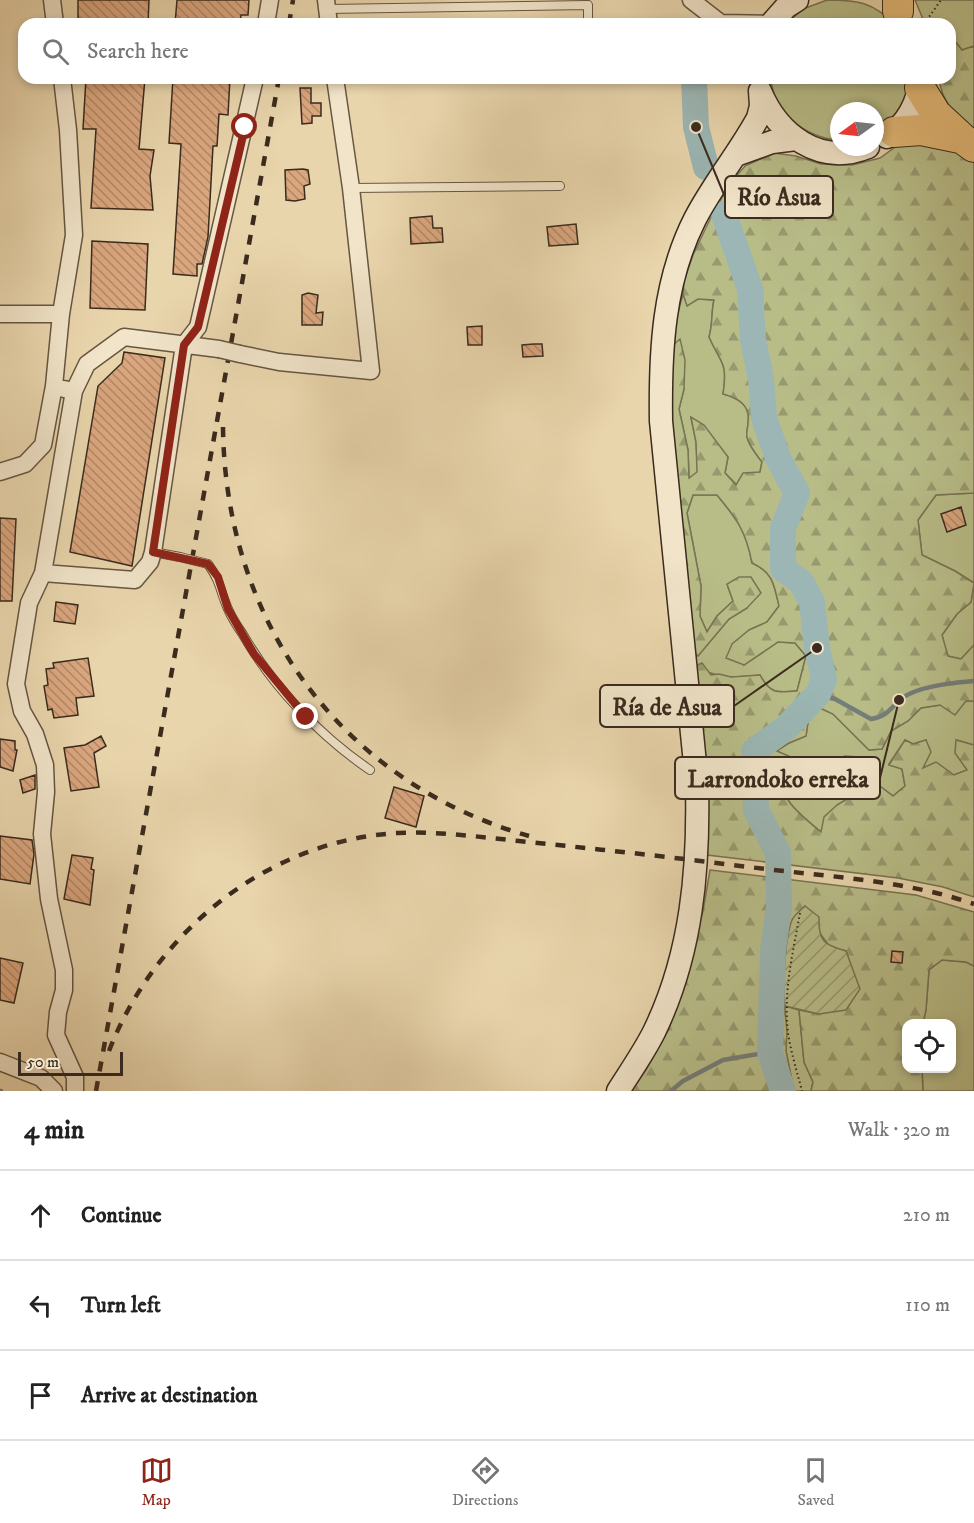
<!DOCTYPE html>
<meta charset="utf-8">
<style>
body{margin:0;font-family:"IM FELL DW Pica",serif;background:#f6f6f6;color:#222}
.controls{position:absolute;right:18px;bottom:18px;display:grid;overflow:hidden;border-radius:12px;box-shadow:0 3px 9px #0003}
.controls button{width:54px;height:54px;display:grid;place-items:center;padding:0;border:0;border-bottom:2px solid #e0e0e0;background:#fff;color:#222;font:30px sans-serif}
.compass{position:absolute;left:830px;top:102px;width:54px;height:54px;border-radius:50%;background:#fff;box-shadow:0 3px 9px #0003;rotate:255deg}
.scale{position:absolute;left:18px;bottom:15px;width:105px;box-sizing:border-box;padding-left:6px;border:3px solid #3a2b1e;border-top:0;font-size:16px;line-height:21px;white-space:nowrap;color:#3a2b1e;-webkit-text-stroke:4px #f1e4c9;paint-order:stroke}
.stop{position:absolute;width:18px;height:18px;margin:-14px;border:4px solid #8f2418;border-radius:50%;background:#fff}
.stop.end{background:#8f2418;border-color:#fff;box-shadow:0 2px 6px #0008}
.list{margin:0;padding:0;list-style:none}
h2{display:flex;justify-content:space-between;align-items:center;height:78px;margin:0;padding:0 24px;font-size:26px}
h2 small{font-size:20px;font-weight:400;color:#767676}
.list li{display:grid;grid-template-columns:39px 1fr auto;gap:18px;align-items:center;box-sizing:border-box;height:90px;padding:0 24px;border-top:2px solid #e0e0e0}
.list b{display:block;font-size:22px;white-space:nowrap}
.list em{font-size:20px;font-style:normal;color:#767676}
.icon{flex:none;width:33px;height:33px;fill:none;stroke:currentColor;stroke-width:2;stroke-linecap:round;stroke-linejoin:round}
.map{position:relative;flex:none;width:974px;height:1091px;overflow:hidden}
.search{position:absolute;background:#fff;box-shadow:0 3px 9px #0003;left:18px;right:18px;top:18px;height:66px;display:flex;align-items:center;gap:15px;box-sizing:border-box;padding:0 21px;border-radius:18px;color:#767676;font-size:22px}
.sheet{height:348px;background:#fff}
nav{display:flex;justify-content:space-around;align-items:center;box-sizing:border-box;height:84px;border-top:2px solid #e0e0e0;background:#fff;font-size:16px;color:#767676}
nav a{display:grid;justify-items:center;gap:3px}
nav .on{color:#8f2418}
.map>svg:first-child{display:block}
.grass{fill:#b8bd88;stroke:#797453;stroke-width:1.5}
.forest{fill:url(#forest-firs);stroke:#797453;stroke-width:1.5}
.garden{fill:url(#garden-furrows);stroke:#797453;stroke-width:1.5}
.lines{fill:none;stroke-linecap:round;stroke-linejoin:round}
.stream{stroke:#747e78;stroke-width:4.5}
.river{stroke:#9bb6b4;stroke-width:26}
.building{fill:url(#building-back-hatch);stroke:#3a2b1e;stroke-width:1.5}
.lane-casing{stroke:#665642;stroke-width:10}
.street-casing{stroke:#665642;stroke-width:19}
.secondary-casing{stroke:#3a2b1e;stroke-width:25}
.highway-casing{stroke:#3a2b1e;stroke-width:32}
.path{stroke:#3a2b1e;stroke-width:2;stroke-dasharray:1.5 3;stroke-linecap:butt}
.lane{stroke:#f1e4c9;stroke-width:8}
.street{stroke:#f1e4c9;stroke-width:16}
.secondary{stroke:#f1e4c9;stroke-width:22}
.highway{stroke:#e4ba76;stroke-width:30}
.rail{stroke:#3a2b1e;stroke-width:4.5;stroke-dasharray:10 10;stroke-linecap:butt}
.lane-bridge-casing{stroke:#665642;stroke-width:10;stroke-linecap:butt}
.street-bridge-casing{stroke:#665642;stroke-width:19;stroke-linecap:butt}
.lane-bridge{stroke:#f1e4c9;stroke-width:8}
.street-bridge{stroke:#f1e4c9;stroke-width:16}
.route{stroke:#8f2418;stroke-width:8}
.leader{fill:none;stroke:#3a2b1e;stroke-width:2}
.callout-dot{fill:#3a2b1e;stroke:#f1e4c9;stroke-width:2}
.callout{fill:#f1e4c9;stroke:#3a2b1e;stroke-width:2}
.callout-label{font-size:24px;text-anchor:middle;font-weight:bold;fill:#3a2b1e}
</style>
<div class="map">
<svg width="974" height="1091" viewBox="0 0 974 1091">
<defs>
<pattern id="forest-firs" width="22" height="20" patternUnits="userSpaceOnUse" patternTransform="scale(1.5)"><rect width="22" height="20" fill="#b8bd88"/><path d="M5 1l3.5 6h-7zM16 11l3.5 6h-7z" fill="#979a6f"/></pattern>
<pattern id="garden-furrows" width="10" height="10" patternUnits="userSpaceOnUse" patternTransform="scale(1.5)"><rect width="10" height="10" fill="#b8bd88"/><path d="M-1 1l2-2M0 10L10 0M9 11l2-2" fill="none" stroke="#979a6f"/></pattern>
<pattern id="building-back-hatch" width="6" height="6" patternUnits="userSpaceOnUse" patternTransform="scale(1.5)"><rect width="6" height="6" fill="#daa67e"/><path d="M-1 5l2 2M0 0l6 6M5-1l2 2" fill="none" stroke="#b28767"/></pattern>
</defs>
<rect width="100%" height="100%" fill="#e9d5ac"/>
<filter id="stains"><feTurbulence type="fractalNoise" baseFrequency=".00333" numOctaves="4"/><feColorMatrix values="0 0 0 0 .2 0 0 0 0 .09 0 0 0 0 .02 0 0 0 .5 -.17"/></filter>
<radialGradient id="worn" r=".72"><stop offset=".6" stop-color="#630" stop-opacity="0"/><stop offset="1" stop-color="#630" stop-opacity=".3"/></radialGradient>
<path class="grass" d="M827,0C857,0 873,2 894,24H786L803,9Z
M915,0H974V46L962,50L950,35V24H925Z
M771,78H910C908,101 895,119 875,131V111H839V140C806,138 773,113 771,78Z
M683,294L687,305L698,299L714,300C711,312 713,324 709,337C721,364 728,361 723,394C738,398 751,405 748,423C748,428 746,432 747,437C749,446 756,454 762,462L760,472L737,485L725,473L728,457L691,418L696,442L698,473L689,479L688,450L679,409L684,389L673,345L676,320Z
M974,493V583L955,571L922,555L918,520L936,495Z
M693,495H717C737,519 746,531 752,563C773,572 774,585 779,606L767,622L749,630L744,665L778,642L795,643L806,656L797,691C777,693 770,694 760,675C735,678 717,679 695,666L691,649L698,656L729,619L747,608L727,584L733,601L717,616L707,632L700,616L701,586L687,513Z
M974,583V645L961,659L947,656L942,635L957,614L971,602Z
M966,701H974V745L957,740L967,770L954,775L922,769L926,740L913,744L905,740L889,764L902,769L905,786L893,796L872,780L860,757H846L858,779L854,795L837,805L821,832C797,812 781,800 775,767L789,772L797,760L776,751L789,743L806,736L808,722L818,707L833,714L869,750L882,749L891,731L908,721L921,708Z
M942,960L966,962L974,966V1091H923L922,1069L952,1068V1024L923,1023L926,1010L929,970Z
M785,1006L799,1010L804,1062L813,1082L811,1091H794L786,1051Z"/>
<path class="forest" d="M950,35L962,50L974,46V130C956,114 942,104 939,78H950Z
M941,140L974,159V493L936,495L918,520L922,555L955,571L974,583L971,602L957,614L942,635L948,656L961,659L974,645V701H966L955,715L940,705L921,708L908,721L891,731L882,749L869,750L833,714L818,707L808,722L806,736L789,743L777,751L798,760L790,772L775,768C781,800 797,812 821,832L824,817L837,805L854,795L858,779L845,756L860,757L872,780L893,796L905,786L902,769L889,765L905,740L913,744L926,740L931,752L923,768L936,762L954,775L967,770L955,753L956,740L974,745V897L943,887L898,878L707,855L695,666L702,663L711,675L719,674L731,677L760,675C770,694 777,693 797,691L806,656L795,643L778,642L744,665L726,658L732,644L749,630L767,622L779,606C774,584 773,572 752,563C746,531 737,519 717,495H693L687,513L701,586L700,616L707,632L717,616L733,601L727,584L739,577H751L761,593L747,608L729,619L698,656L691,649L670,429L673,345L680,339L685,360L684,389L679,409L688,450L689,478L697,472L696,442L691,417L704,425L728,457L725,473L736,485L743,473L760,472L762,462C756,454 749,446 747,437C746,432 748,428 748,423C751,405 738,398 723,394C728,361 721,364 709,337C713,324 711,312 714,300L698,299L687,306L683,294L684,281L693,255L713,213L731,182L745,166L774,153L796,156L821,164L852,165L880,158L898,145Z
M710,870L916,895L974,912V966L966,962L942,960L929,970L926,1010L923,1023L906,1024V1068L922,1069L923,1091H811L813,1082L804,1062L799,1010L819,1014L852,969L846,951L830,947L819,932L805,906L793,919L788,937L783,991L787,1032L786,1051L794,1091H631L646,1070L669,1029L703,911Z"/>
<path class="garden" d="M805,906L819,917C818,941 824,945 846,951L860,989L846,1010L819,1014L785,1006C782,988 785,938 792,920C794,915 801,910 805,906Z"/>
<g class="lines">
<path class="stream" d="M818,694L835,699L871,719C892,716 893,701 909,694C925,686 956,682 974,681
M0,1091H1
M671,1091L683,1081L723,1060L770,1052"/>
<path class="river" d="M694,78L696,127L706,167
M724,214L750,289L753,340L761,379L764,418L778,458L797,493L783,528V569L801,582L812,602L817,648L824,679L818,694L787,727L754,751L756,810L778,853L779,907L773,951L770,1052L783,1091"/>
</g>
<path class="building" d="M78,0H149L148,24H78Z
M177,0H249L248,15H241L240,24H175Z
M86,78H145L139,149L154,150L150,176L153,210L91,208L96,129H83Z
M173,78H230L228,115L219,114L217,146H213L208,237L202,264H197V276L173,274L181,144L169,143Z
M300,88H311V103H321V116H312V123L302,124Z
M303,169L308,170L310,184L304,186L305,199L295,201L286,200L285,170Z
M432,216L433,228H442L443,242L411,244L410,218Z
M576,224L578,244L549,246L547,227Z
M92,241L148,244L145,310L90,308Z
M308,293L318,295L316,313L323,312L322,325H302V295Z
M482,326V345H468L467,327Z
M534,344H542L543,356L523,357L522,345Z
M124,352L165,358L132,566L70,552L98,386L122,363Z
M961,507L966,525L947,532L941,514Z
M0,518L16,519L12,601H0Z
M56,602L78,605L75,624L54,621Z
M88,658L94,696L76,698L78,715L54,718L52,709L48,710L44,686L48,685L46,669L54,668L53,663Z
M101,736L106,746L94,753L99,787L71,791L64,748L85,745Z
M0,739L15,741V750H17L13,771L0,767Z
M35,775V789L23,793L20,780Z
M394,787L424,796L416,827L385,818Z
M0,836L32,840L34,854L30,884L0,879Z
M72,855L93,858L91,869L94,870L90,905L64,899Z
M892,951L903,952L902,963L891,962Z
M0,958L23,963L14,1003L0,1000Z"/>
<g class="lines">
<defs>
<path id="lane" d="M327,9L588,5V20
M351,188L560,186
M153,552L180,557
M208,564C221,582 220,591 228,609C232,618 237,626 242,633C273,687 319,735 370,770"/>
<path id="street" d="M52,0L55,24
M326,0L329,24
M691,0L722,24
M721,23L771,24
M266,24L270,0
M0,314H61
M240,354L279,362L371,371L351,188L335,78
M64,389L74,391L87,364L124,337L219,349
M74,391L43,573L135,580L150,562L153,552L184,345L198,327L255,78
M0,472L25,464L43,445L54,386L61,314L74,235L68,130L62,78
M43,573L29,603L16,684L22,711L35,734L45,765L46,792L42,834L49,899L64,970V990L58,1012L56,1035L75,1077V1091
M0,1062L41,1078L54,1091"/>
<path id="secondary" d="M771,24L786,7L797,0
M760,91C778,134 819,167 868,147
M887,137C907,124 918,102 921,78
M736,155L772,142L796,139
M618,1091C630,1072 644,1052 654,1032C692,954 699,869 697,784L661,421C660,352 663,282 695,219C713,184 739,153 758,118L761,106L760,91"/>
<path id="highway" d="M898,0V11
M920,88L936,114L963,139L974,147
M894,132L921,130L960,138"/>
</defs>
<use href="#lane" class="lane-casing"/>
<use href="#street" class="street-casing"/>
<use href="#secondary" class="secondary-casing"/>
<use href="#highway" class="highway-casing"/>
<path class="path" d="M924,24L941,0
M800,913C793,952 783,993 788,1033C791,1052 797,1072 802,1091"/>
<use href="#lane" class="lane"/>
<use href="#street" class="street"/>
<use href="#secondary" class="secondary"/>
<use href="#highway" class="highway"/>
<path class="rail" d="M289,24L293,0
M223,427C225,621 340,782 529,836
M109,1051C155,932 268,840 398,833C439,831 479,837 519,841C577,847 634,853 692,860C732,865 772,870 812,874C867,880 922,886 974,904
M96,1091L279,78"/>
<defs>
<path id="lane-bridge" d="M180,557L208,564"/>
<path id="street-bridge" d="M219,349L240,354"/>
</defs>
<use href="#lane-bridge" class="lane-bridge-casing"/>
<use href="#street-bridge" class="street-bridge-casing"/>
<use href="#lane-bridge" class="lane-bridge"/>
<use href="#street-bridge" class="street-bridge"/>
</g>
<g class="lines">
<path class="route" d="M245,127L198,327L184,345L153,552L208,564L218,577L228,609L254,654L306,717"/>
</g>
<path class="leader" d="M696 127L725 197M817 648L734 706M899 700L880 778"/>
<g class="callout-dot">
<circle cx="696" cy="127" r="6"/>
<circle cx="817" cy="648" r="6"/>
<circle cx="899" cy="700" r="6"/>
</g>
<g class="callout">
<rect x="725" y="176" width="108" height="42" rx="6"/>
<rect x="600" y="685" width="134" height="42" rx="6"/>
<rect x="675" y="757" width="205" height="42" rx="6"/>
</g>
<g class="callout-label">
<text x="779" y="205">Río Asua</text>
<text x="667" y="715">Ría de Asua</text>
<text x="778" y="787">Larrondoko erreka</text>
</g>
<rect width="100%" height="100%" filter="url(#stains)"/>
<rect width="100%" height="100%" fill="url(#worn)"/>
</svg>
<div class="controls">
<button><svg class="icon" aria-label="locate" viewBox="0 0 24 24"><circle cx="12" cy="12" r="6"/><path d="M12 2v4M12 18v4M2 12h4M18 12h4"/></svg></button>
</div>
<svg class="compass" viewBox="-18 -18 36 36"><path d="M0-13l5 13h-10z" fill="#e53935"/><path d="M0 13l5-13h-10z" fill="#767676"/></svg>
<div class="scale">50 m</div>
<div class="stop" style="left:245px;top:127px"></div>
<div class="stop end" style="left:306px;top:717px"></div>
<div class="search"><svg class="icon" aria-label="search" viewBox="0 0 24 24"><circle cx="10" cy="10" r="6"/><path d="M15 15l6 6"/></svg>Search here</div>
</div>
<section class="sheet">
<h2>4 min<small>Walk · 320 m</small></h2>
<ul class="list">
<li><svg class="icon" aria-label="ahead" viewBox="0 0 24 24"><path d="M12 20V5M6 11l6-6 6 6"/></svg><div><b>Continue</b></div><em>210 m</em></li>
<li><svg class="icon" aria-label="left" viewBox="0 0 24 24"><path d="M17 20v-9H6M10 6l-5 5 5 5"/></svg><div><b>Turn left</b></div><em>110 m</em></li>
<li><svg class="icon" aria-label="arrive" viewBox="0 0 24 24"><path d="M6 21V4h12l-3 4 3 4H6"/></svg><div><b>Arrive at destination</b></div></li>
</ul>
</section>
<nav>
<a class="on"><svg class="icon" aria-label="map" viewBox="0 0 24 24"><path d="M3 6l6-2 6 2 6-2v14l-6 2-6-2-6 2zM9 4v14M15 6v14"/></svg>Map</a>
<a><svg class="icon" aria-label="directions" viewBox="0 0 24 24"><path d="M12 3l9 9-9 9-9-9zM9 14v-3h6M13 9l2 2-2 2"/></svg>Directions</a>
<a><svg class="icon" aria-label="saved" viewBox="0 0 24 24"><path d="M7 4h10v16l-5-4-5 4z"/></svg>Saved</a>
</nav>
